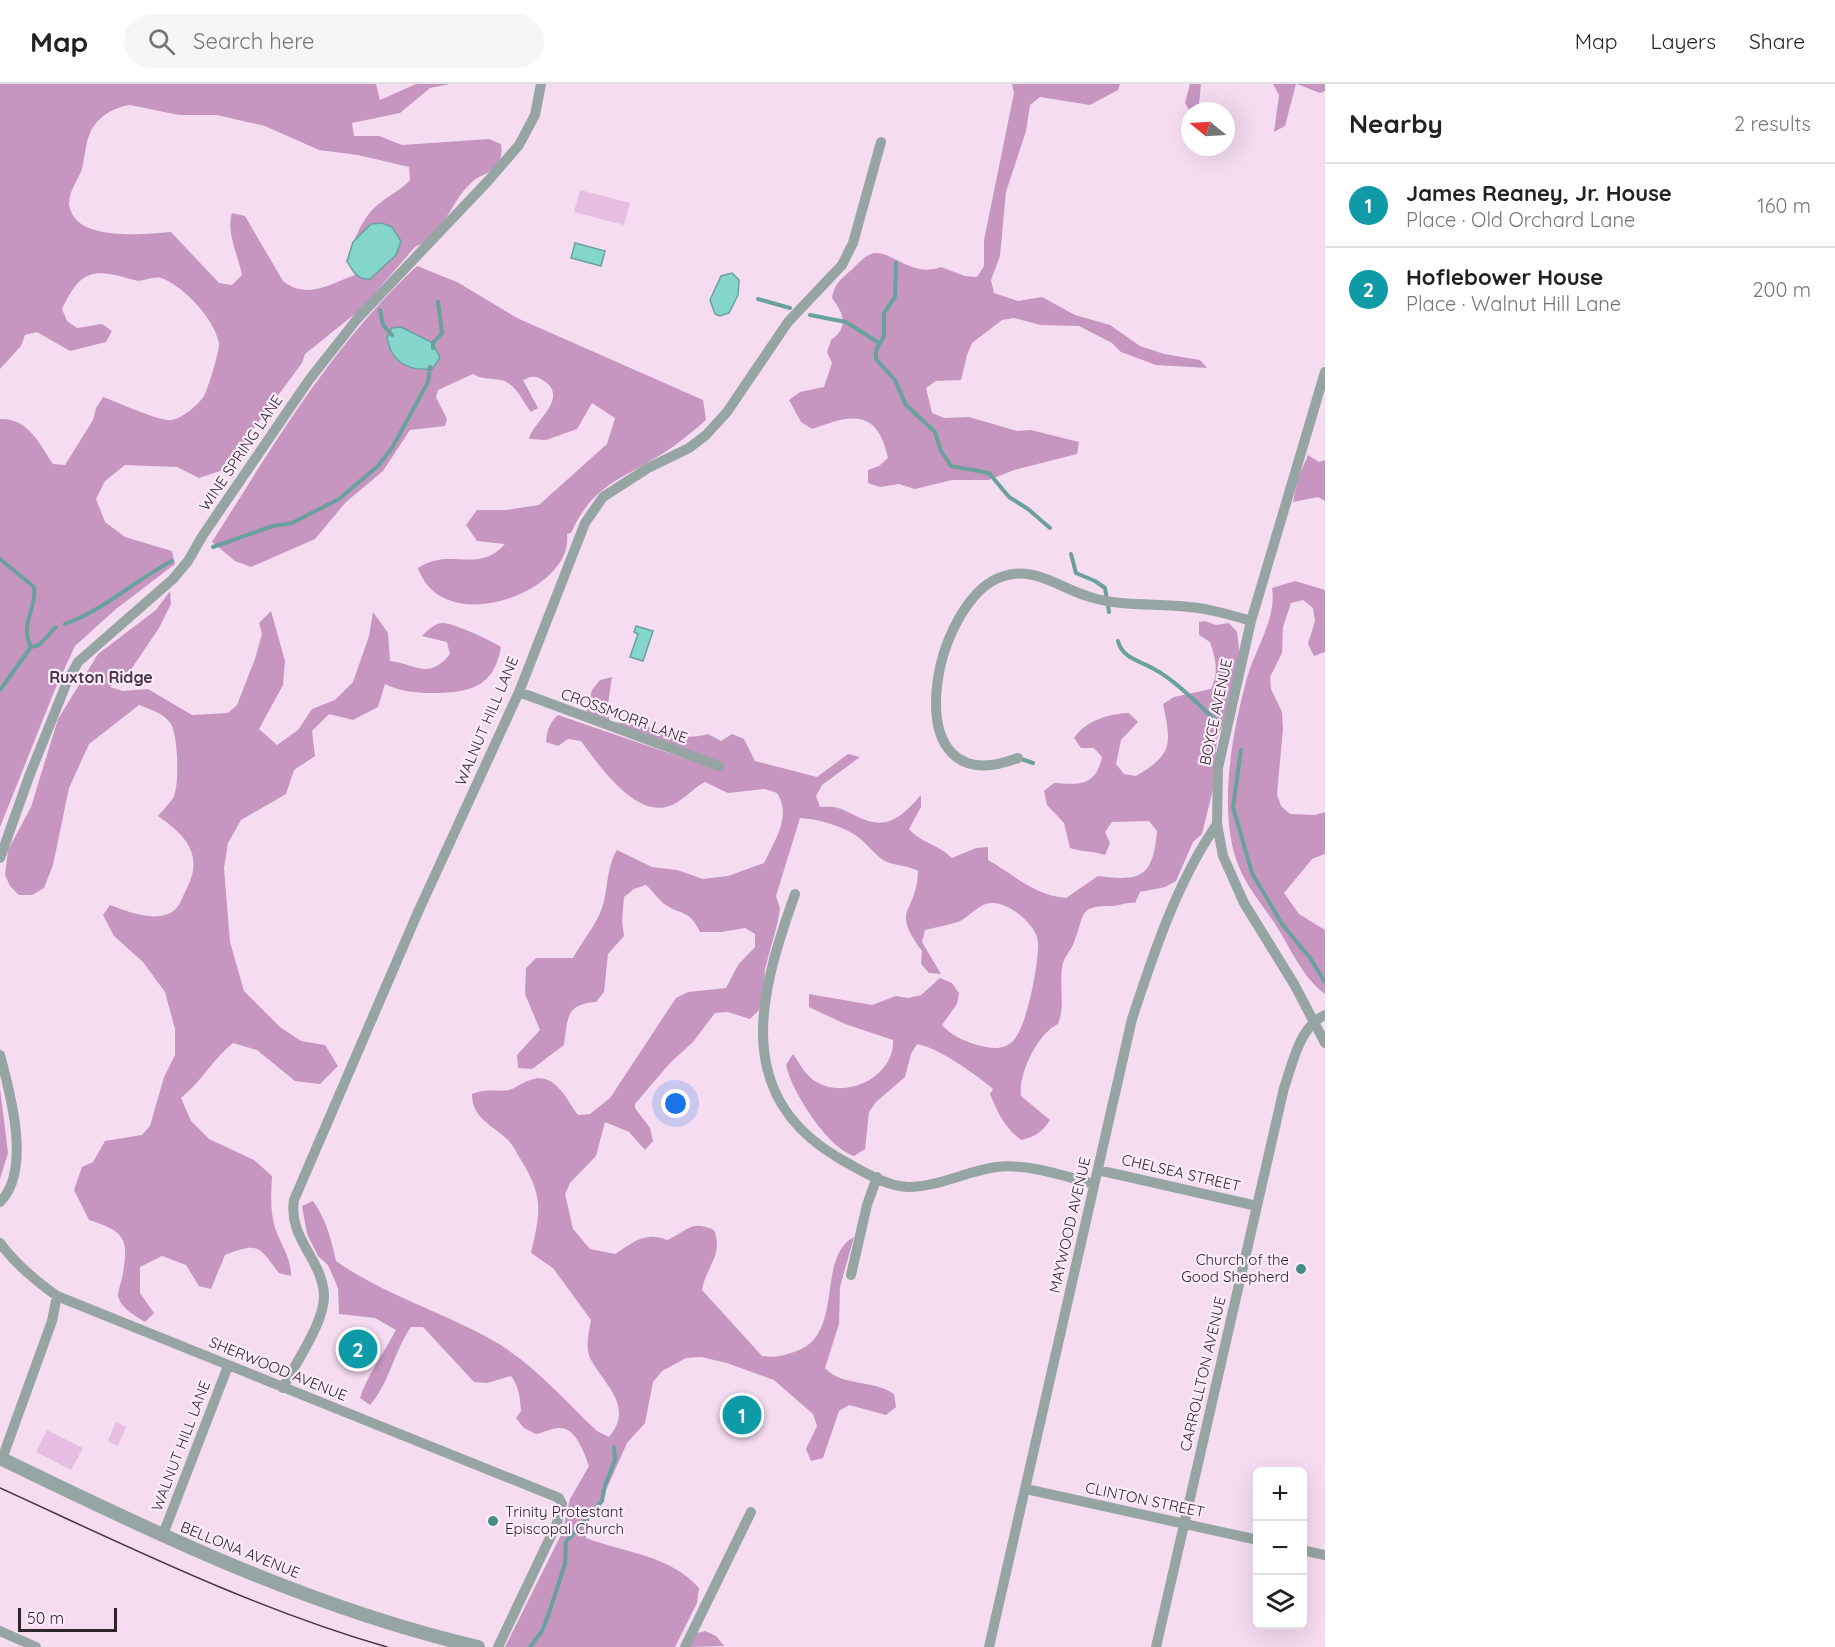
<!DOCTYPE html>
<meta charset="utf-8">
<style>
body{margin:0;font-family:Quicksand,sans-serif;background:#f6f6f6;color:#222}
.controls{position:absolute;right:18px;bottom:18px;display:grid;overflow:hidden;border-radius:9px;box-shadow:0 6px 24px #0002}
.controls button{width:54px;height:54px;display:grid;place-items:center;padding:0;border:0;border-bottom:2px solid #e0e0e0;background:#fff;color:#222;font:30px sans-serif}
.compass{position:absolute;left:1181px;top:18px;width:54px;height:54px;border-radius:50%;background:#fff;box-shadow:0 6px 24px #0002;rotate:288deg}
.scale{position:absolute;left:18px;bottom:15px;width:99px;box-sizing:border-box;padding-left:6px;border:3px solid #2d242c;border-top:0;font-size:16px;line-height:21px;white-space:nowrap;color:#2d242c;-webkit-text-stroke:4px #fcecfa;paint-order:stroke}
.you{position:absolute;left:676px;top:1020px;width:21px;height:21px;margin:-15px;border:4px solid #fff;border-radius:50%;background:#1a73e8;box-shadow:0 0 0 9px #1a73e833}
.badge{display:grid;place-items:center;width:39px;height:39px;border-radius:50%;background:#b45309;color:#fff;font-size:20px;font-weight:700}
.pin{position:absolute;translate:-50% -50%;border:3px solid #fff;box-shadow:0 2px 6px #0006}
.list{margin:0;padding:0;list-style:none}
h2{display:flex;justify-content:space-between;align-items:center;height:78px;margin:0;padding:0 24px;font-size:26px}
h2 small{font-size:20px;font-weight:400;color:#767676}
.list li{display:grid;grid-template-columns:39px 1fr auto;gap:18px;align-items:center;box-sizing:border-box;height:84px;padding:0 24px;border-top:2px solid #e0e0e0}
.list b{display:block;font-size:22px;white-space:nowrap}
.list p{margin:0;font-size:20px;white-space:nowrap;color:#767676}
.list em{font-size:20px;font-style:normal;color:#767676}
.icon{flex:none;width:33px;height:33px;fill:none;stroke:currentColor;stroke-width:2;stroke-linecap:round;stroke-linejoin:round}
.map{position:relative;flex:none;width:1325px;height:1563px;overflow:hidden}
header{display:flex;align-items:center;gap:36px;box-sizing:border-box;height:84px;padding:0 30px;background:#fff;border-bottom:2px solid #e0e0e0}
header strong{font-size:28px}
nav{display:flex;gap:33px;margin-inline-start:auto;font-size:21px}
.search{width:420px;height:54px;background:#f6f6f6;display:flex;align-items:center;gap:15px;box-sizing:border-box;padding:0 21px;border-radius:33px;color:#767676;font-size:22px}
main{display:flex}
aside{flex:1;background:#fff}
.map>svg:first-child{display:block}
.green{fill:#e7bde1}
.forest{fill:#c696c1;fill-rule:evenodd}
.water{fill:#84d6cd;stroke:#6aa19d;stroke-width:1.5}
.lines{fill:none;stroke-linecap:round;stroke-linejoin:round}
.stream{stroke:#6aa19d;stroke-width:4}
.minor{stroke:#96a5a3;stroke-width:10}
.tertiary{stroke:#96a5a3;stroke-width:14}
.tram{stroke:#413640;stroke-width:1.5}
.poi-dot{fill:#478d87;stroke:#fcecfa;stroke-width:2}
.labels{text-anchor:middle;stroke-width:4.5;stroke-linejoin:round;paint-order:stroke}
.street-label{font-size:15px;fill:#2d242c;stroke:#fcecfa}
.poi-label{font-size:15px;fill:#2d242c;stroke:#fcecfa;text-anchor:end}
.neighbourhood-label{font-size:16px;font-weight:bold;fill:#483446;stroke:#fcecfa}
</style>
<header>
<strong>Map</strong>
<div class="search"><svg class="icon" aria-label="search" viewBox="0 0 24 24"><circle cx="10" cy="10" r="6"/><path d="M15 15l6 6"/></svg>Search here</div>
<nav><a>Map</a><a>Layers</a><a>Share</a></nav>
</header>
<main>
<div class="map">
<svg width="1325" height="1563" viewBox="0 0 1325 1563">
<rect width="100%" height="100%" fill="#f5dcf1"/>
<path class="green" d="M580,106L630,119L624,141L574,128Z
M116,1338L126,1343L118,1362L108,1357Z
M47,1346L83,1364L71,1386L36,1368Z"/>
<path class="forest" d="M0,0H376L380,16L416,0H450L430,4L400,29L352,39L354,52H379L402,61L489,55L501,60C502,68 502,75 496,82C491,89 480,91 473,97C450,117 445,151 415,163L361,225L305,270L302,279L223,386L199,394L177,383L125,381L105,397L96,415L105,438L125,453L172,467L175,480L116,525L75,562L56,603L0,743V335C27,333 40,360 53,380L65,381L93,336L96,324L103,313C117,318 161,338 171,336C182,335 198,321 204,312C208,305 220,266 219,259C214,235 186,205 164,195C153,190 144,199 134,196C93,184 81,185 62,225L67,237L77,244L102,240L112,247L106,258L70,267L37,248L25,251L21,262L0,285ZM130,21L179,31H217L265,42L319,66L358,71L409,83L410,96C401,106 391,110 380,119C363,131 353,158 347,177L355,191C330,200 307,216 283,197L245,132L232,129C226,148 238,171 242,191L232,201L219,199L171,148C147,150 90,156 74,133C72,130 69,123 69,120C69,107 78,96 82,85C85,73 85,60 90,49C97,33 114,23 130,21Z
M1012,0H1120L1118,6L1090,21L1040,13L1030,21L1026,47L1006,108L1000,172L991,196L994,209L1018,217L1042,213L1075,231L1110,241L1140,262L1164,270L1200,276L1207,284L1156,281L1121,268L1112,259L1079,242L1041,241L1014,234L1002,236L972,259L967,271L961,296L936,297L926,304L932,329L944,334L969,333L1017,347L1031,346L1079,358L1077,370L1014,386L989,396H952L915,405L899,400L880,403L868,399V386L879,382L888,374C877,323 850,331 812,345L801,338L789,316L800,308L824,303L832,279L827,268L831,256C849,243 844,230 832,214C834,201 839,197 849,188C856,182 863,173 871,170C889,163 911,195 941,183L965,192L977,193L984,182V156L1014,9Z
M1190,0H1201L1199,20L1194,27H1190L1185,19Z
M1273,0H1296L1285,42L1274,48L1279,11Z
M1297,0H1325V7L1320,9Z
M417,182L457,198L517,234L703,316L706,336C692,348 678,360 662,370C621,396 593,400 571,449L567,450C575,507 443,557 418,484C450,462 478,491 505,460L477,457L466,441L477,426H507L539,421L607,360L615,334L592,319L577,345L546,356L529,355C532,338 573,313 541,295C534,291 530,293 523,296L538,324L531,328C522,317 517,300 501,296C491,294 483,296 473,290L438,306L436,313L447,335L445,342L410,346L383,387L346,418L315,455L251,483L235,477L212,458C274,360 332,261 417,182Z
M1308,371L1319,378L1325,376V417L1318,413L1293,418L1298,394Z
M1295,497L1325,506V568L1314,572L1308,560L1315,537L1313,524L1303,516L1291,519L1283,543L1282,569L1270,593L1271,605L1282,628L1283,645L1277,710L1281,722L1290,730L1315,731L1325,728V770L1312,775L1284,809L1299,830L1325,846V910C1303,893 1294,871 1280,848C1268,827 1248,806 1239,783C1217,730 1232,648 1247,594C1255,565 1277,534 1272,504Z
M170,507L171,520L159,544L130,587L110,603L123,607L148,605L192,631L228,629L237,621L255,575L262,550L259,539L271,527L285,577L283,601L259,645L277,661L298,646L312,625L335,616L353,598L369,552L373,528L388,549L390,577C417,580 428,597 450,570L447,558L422,552C428,546 434,540 442,539C452,538 492,557 501,563C494,605 467,609 431,609C415,609 399,607 385,600L378,623L353,636L329,630L312,647L315,672L294,686L286,710L241,736L228,759L224,784L230,858L244,907L280,943L301,957L325,961L338,982L320,1000L295,997L257,966L233,959C211,977 203,996 181,1014L191,1037L209,1055L254,1076L272,1092C271,1110 270,1127 275,1144C281,1161 291,1173 291,1192L279,1189C258,1162 260,1158 225,1171L211,1205L199,1202L186,1181L162,1172L140,1183V1209L154,1229L145,1238C136,1232 121,1225 118,1212C118,1207 121,1199 122,1194C129,1156 127,1148 89,1136L74,1106L82,1083L93,1078L105,1057L142,1051L150,1042L164,993L175,971V945L165,908L143,878L114,852L103,831L110,821C126,827 151,837 168,830C178,826 181,817 185,808C205,772 187,752 158,732C163,726 169,720 173,714C180,702 178,652 171,640C164,629 151,626 139,621L89,660L69,704L53,781L44,804L32,811H19L10,802L5,791L8,766L31,723L58,635L98,570L156,526Z
M1205,537L1216,541L1229,539L1237,548L1240,572L1226,632L1217,655L1213,705L1202,750L1193,758L1176,797L1165,803L1140,808L1135,819C1126,818 1119,822 1112,822C1077,821 1085,832 1074,858C1072,865 1065,872 1063,879C1058,899 1066,920 1058,940C1038,949 1018,990 1021,1012L1050,1036C1042,1048 1035,1053 1021,1056C1004,1043 998,1029 990,1010L993,1005C975,990 939,964 917,960L911,970L905,993L876,1018L869,1028L865,1065L854,1072C827,1063 792,1008 786,981L793,970C800,980 806,993 818,999C848,1015 895,992 893,956L845,940L809,923V910L872,921L896,912L908,914L921,911L940,894L952,899L959,909L957,920L942,941C952,952 962,956 977,961C989,964 1001,967 1012,958C1027,945 1039,878 1038,858C1037,841 1009,818 992,819C979,819 971,832 960,837C950,841 936,843 925,846L922,858L941,890L929,889L921,880L922,867C889,823 917,831 918,787C907,781 897,782 887,778C876,773 868,760 858,753C843,742 818,735 800,734L776,812L780,824L778,837L765,885L763,914L759,926L750,935L728,928L715,929L693,958L670,979L635,1020V1024L650,1044L653,1057L645,1066L629,1048L605,1038L596,1072L570,1099L565,1110L573,1145L590,1165L615,1170C634,1158 645,1147 667,1156C687,1148 690,1135 714,1146C724,1171 706,1182 702,1206L762,1272C775,1274 782,1272 794,1268C846,1253 815,1173 854,1153L840,1203L839,1240L825,1284C842,1303 873,1295 894,1310L896,1323L886,1331L849,1321L839,1327L823,1374L811,1377L806,1365L817,1342L813,1330L774,1296L727,1279L701,1273L686,1274L662,1287L653,1298L645,1339L627,1359L599,1422L585,1442L586,1454C625,1469 670,1471 699,1504L697,1519L675,1563H505L562,1449L570,1415L589,1382C585,1370 575,1342 559,1344C551,1344 543,1349 536,1350L524,1344L516,1334L521,1327C520,1313 519,1303 511,1292L487,1299L474,1298L423,1243H411C394,1267 389,1300 370,1321L360,1314C367,1292 385,1267 396,1246L375,1234L339,1230L338,1204L328,1181L318,1172L307,1150L302,1122L313,1117C326,1135 331,1155 336,1177C382,1210 443,1228 492,1256C532,1278 564,1316 597,1347L609,1353C635,1322 604,1301 590,1274C585,1262 589,1248 591,1236L553,1184L531,1169C540,1130 544,1115 523,1079C518,1072 514,1062 508,1056C492,1041 472,1034 472,1010C487,1004 494,1008 509,1006C516,1004 523,998 530,996C555,987 566,1015 578,1031L590,1030L610,1014L676,914L688,908L726,904L738,881L755,863V850L745,844L721,848H700C689,824 680,832 663,819C657,814 652,806 646,801L634,805L624,813L622,837L624,852L608,870L604,908L596,918C564,920 568,937 564,961L532,985L518,984L517,971L540,946L525,910L526,884L536,874H573C581,859 593,845 600,829C609,809 605,785 617,766L652,783L677,786L703,795L728,792L764,779C775,756 792,732 777,709L765,705L728,709L705,698C691,705 681,720 666,723C633,731 597,679 581,657L568,655L558,662L546,658C547,647 549,639 558,631L721,687L586,630L592,606L600,596L612,593L607,626L610,638C623,639 636,640 648,643C670,649 685,657 708,650L721,657L732,650L744,655L755,677L817,693L848,670L860,673L822,701L816,712L820,723C834,721 840,724 852,730C885,748 899,736 921,711V723L909,745C921,759 938,760 952,774L976,764L988,763V776C1016,792 1034,811 1066,814L1098,792C1142,798 1153,792 1157,747L1149,737L1112,738L1105,748L1110,759L1105,771C1093,767 1082,768 1070,764L1064,739L1047,721L1044,707L1054,699C1079,701 1096,702 1102,673L1094,664H1081L1074,654C1087,636 1108,630 1129,629L1138,638L1121,656L1116,680L1124,690L1136,692C1174,670 1171,659 1163,620L1174,613L1211,605C1219,588 1216,576 1210,558L1199,551V538Z
M0,1004L8,1069L0,1095Z
M705,1547L716,1552L724,1562L687,1563L693,1550Z"/>
<path class="water" d="M382,139L392,143L401,157L396,171L370,195C357,196 353,187 347,177L353,158L371,140Z
M575,159L605,167L601,182L571,174Z
M732,189L739,196L738,211L729,229L720,232L715,230L710,216L721,192Z
M401,243L433,259L440,274L432,285C408,287 391,279 387,253L392,244Z
M636,542L653,547L643,577L630,573L638,550L634,548Z"/>
<g class="lines">
<path class="stream" d="M896,179L895,213L884,229V252L876,266V275L895,296L906,321L935,348L941,367L951,382L989,389L1009,413L1028,425L1050,444
M758,215L790,224
M380,226L383,241L392,251
M810,231L846,238L879,259
M433,264V259L442,249L438,218
M213,463L273,442L292,439L339,415L378,382L392,364L428,298L430,283
M1071,470L1076,489L1095,497L1105,504L1109,528
M0,475L34,503C37,527 19,538 31,563
M65,540C104,526 135,496 172,477
M1118,557C1122,574 1140,577 1154,585C1178,598 1199,622 1220,640
M0,606L31,563L39,561L56,543
M1241,666L1233,723L1252,789L1282,840L1310,874L1325,898
M1018,674L1033,679
M530,1563L542,1547L548,1532L565,1480L566,1458L602,1417L605,1401L615,1376L614,1363"/>
<path class="minor" d="M1325,288L1251,537L1218,684L1217,740L1223,772L1244,819L1294,900L1325,959
M519,608L719,682
M1018,674C891,723 932,513 1004,492C1036,482 1061,505 1090,513C1122,523 1157,519 1189,523C1211,525 1231,531 1251,537
M0,774L30,690L67,598L78,578L173,495L188,477L203,451L309,296L357,235L488,97L519,61L535,31L541,0
M795,810C761,906 730,1009 837,1073C857,1084 884,1102 908,1103C938,1103 967,1087 996,1083C1027,1079 1064,1092 1094,1100
M0,971C10,1008 32,1087 0,1118
M1098,1086L1257,1122
M0,1159C15,1180 36,1197 57,1212L559,1414L562,1420L557,1439L498,1563
M851,1191L867,1121L877,1093
M283,1304C295,1279 325,1238 324,1211C322,1174 288,1155 294,1116L418,828L519,608L585,439L603,413L648,384L689,364L706,351L727,328L788,238L842,181L853,159L881,58
M2,1375L52,1237L57,1212
M1026,1405L1258,1456
M162,1453L228,1282
M1302,1466L1325,1471
M0,1547L36,1563
M685,1563L751,1428
M989,1563L1132,935C1154,868 1177,798 1217,740
M1156,1563L1284,1004C1293,979 1299,943 1325,931"/>
<path class="tertiary" d="M0,1374C154,1449 310,1524 478,1563"/>
<path class="tram" d="M0,1404C127,1462 252,1524 387,1563"/>
</g>
<g class="poi-dot">
<circle cx="1301" cy="1185" r="6"/>
<circle cx="493" cy="1437" r="6"/>
</g>
<g class="labels">
<g class="street-label">
<text transform="translate(241 369) rotate(-56)" y="5">WINE SPRING LANE</text>
<text transform="translate(1216 628) rotate(-78)" y="5">BOYCE AVENUE</text>
<text transform="translate(624 632) rotate(20)" y="5">CROSSMORR LANE</text>
<text transform="translate(487 637) rotate(-67)" y="5">WALNUT HILL LANE</text>
<text transform="translate(1181 1089) rotate(13)" y="5">CHELSEA STREET</text>
<text transform="translate(1070 1141) rotate(-77)" y="5">MAYWOOD AVENUE</text>
<text transform="translate(278 1285) rotate(22)" y="5">SHERWOOD AVENUE</text>
<text transform="translate(1203 1290) rotate(-77)" y="5">CARROLLTON AVENUE</text>
<text transform="translate(181 1362) rotate(-69)" y="5">WALNUT HILL LANE</text>
<text transform="translate(1145 1416) rotate(12)" y="5">CLINTON STREET</text>
<text transform="translate(240 1466) rotate(22)" y="5">BELLONA AVENUE</text>
</g>
<g class="poi-label">
<text x="1289" y="1181">Church of the<tspan x="1289" dy="17">Good Shepherd</tspan></text>
<text x="505" y="1433" text-anchor="start">Trinity Protestant<tspan x="505" dy="17">Episcopal Church</tspan></text>
</g>
<g class="neighbourhood-label">
<text x="101" y="599">Ruxton Ridge</text>
</g>
</g>
</svg>
<div class="controls">
<button>+</button>
<button>−</button>
<button><svg class="icon" aria-label="layers" viewBox="0 0 24 24"><path d="M12 4l9 5-9 5-9-5zM3 14l9 5 9-5"/></svg></button>
</div>
<svg class="compass" viewBox="-18 -18 36 36"><path d="M0-13l5 13h-10z" fill="#e53935"/><path d="M0 13l5-13h-10z" fill="#767676"/></svg>
<div class="scale">50 m</div>
<div class="you"></div>
<div class="pin badge" style="left:742px;top:1331px;background:#0f9aa8">1</div>
<div class="pin badge" style="left:358px;top:1265px;background:#0f9aa8">2</div>
</div>
<aside>
<h2>Nearby<small>2 results</small></h2>
<ul class="list">
<li><span class="badge" style="background:#0f9aa8">1</span><div><b>James Reaney, Jr. House</b><p>Place · Old Orchard Lane</p></div><em>160 m</em></li>
<li><span class="badge" style="background:#0f9aa8">2</span><div><b>Hoflebower House</b><p>Place · Walnut Hill Lane</p></div><em>200 m</em></li>
</ul>
</aside>
</main>
